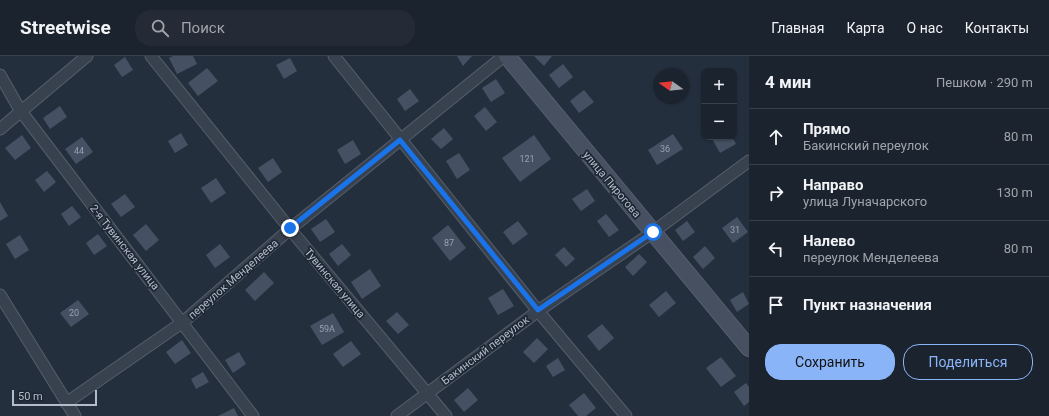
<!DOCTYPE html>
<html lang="ru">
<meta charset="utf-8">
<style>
body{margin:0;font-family:Roboto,sans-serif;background:#242b36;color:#f1f3f6}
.controls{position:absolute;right:12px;top:12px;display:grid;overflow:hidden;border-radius:8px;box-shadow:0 1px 3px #0004}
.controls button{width:36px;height:36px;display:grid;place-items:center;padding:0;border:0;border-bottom:1px solid #39404a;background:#1b232e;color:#f1f3f6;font:20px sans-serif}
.compass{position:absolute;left:653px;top:12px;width:36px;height:36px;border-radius:50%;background:#1b232e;box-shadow:0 1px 3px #0004;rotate:285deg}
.scale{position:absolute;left:12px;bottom:10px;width:85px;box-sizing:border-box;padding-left:4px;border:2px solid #b4bcc9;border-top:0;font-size:11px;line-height:14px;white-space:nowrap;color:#b4bcc9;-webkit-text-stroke:3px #1d2633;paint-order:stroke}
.stop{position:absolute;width:12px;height:12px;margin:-9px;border:3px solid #1a73e8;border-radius:50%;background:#fff}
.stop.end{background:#1a73e8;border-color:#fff;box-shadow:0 1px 4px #0008}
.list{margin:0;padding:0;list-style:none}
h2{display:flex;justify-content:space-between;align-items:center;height:52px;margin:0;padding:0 16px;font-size:17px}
h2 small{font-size:13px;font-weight:400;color:#a0a4aa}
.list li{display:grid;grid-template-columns:26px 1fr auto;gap:12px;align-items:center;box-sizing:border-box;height:56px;padding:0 16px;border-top:1px solid #39404a}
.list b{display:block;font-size:15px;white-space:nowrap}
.list p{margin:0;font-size:13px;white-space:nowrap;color:#a0a4aa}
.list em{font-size:13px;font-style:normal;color:#a0a4aa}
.actions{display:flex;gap:8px;padding:12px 16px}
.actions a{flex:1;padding:9px 0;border:1px solid #8ab4f8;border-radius:16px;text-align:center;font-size:14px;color:#8ab4f8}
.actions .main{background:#8ab4f8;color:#111}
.icon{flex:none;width:22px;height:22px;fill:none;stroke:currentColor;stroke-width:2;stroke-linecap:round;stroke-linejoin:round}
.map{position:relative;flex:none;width:749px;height:360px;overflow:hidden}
header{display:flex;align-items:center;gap:24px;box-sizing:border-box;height:56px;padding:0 20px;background:#1b232e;border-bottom:1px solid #39404a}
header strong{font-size:19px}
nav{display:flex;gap:22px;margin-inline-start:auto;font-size:14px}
.search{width:280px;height:36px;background:#242b36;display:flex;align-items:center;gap:10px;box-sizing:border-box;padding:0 14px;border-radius:16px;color:#a0a4aa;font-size:15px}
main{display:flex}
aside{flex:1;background:#1b232e}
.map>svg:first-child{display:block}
.building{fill:#455162}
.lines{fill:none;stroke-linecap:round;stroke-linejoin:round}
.minor-casing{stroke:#565f6c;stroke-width:13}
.secondary-casing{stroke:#565f6c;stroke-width:18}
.minor{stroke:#38414e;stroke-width:11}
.secondary{stroke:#465061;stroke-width:16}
.route{stroke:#1a73e8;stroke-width:5}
.labels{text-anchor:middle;stroke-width:3.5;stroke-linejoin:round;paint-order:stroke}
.number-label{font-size:9px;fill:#98a1af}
.street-label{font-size:11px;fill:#b4bcc9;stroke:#1d2633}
</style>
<header>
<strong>Streetwise</strong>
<div class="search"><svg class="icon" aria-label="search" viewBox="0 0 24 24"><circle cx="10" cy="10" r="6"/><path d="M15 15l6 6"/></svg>Поиск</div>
<nav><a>Главная</a><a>Карта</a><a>О нас</a><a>Контакты</a></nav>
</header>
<main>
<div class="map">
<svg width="749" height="360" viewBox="0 0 749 360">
<rect width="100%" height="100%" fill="#242f3e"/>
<path class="building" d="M173,0H193L197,8L177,18L169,2Z
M457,0H472L463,10Z
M534,0H552L544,10Z
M125,1L133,14L122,21L114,9Z
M290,2L297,15L284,23L276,9Z
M563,8L573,21L559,32L549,19Z
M207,12L218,25L198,40L188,27Z
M496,23L505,37L491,46L482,32Z
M410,33L419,45L405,55L397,43Z
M584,34L594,46L579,57L570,45Z
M60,50L67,61L50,73L43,62Z
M485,51L497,66L486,75L474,60Z
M444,72L453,83L441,93L431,83Z
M181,77L188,89L175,97L168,85Z
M673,78L683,93L657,109L648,94Z
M22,79L31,92L15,104L5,92Z
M534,79L551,103L520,126L502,102Z
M82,81L93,96L76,108L65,93Z
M711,81H732L736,88L720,97Z
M353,84L361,98L345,108L337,94Z
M459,97L470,114L457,123L446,105Z
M273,102L282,116L268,126L258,112Z
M47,115L56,126L44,136L35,124Z
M216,122L226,137L211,147L201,132Z
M587,133L595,145L581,155L572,143Z
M125,138L135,151L121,161L111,148Z
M0,146L8,160L0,165Z
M72,150L81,161L69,170L61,158Z
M606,158L619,174L609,181L597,165Z
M737,161L748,176L733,187L722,172Z
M326,163L335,176L320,186L311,173Z
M518,165L528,178L513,189L503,176Z
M687,165L695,176L683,185L675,174Z
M146,168L159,184L146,195L133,179Z
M448,169L466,192L450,205L432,182Z
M98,178L107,190L94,199L86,187Z
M20,179L29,194L15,203L6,188Z
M220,188L230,201L215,212L206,199Z
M342,188L351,199L338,210L329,198Z
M705,190L715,202L703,213L693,201Z
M564,191L575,203L566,211L555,199Z
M639,198L647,206L633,220L625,211Z
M370,213L381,230L362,243L351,226Z
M264,216L274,227L255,245L245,234Z
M503,233L514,250L498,259L488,242Z
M666,235L676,247L659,261L649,249Z
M743,236L749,248L737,256L730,244Z
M78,244L89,258L71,271L60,257Z
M397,256L409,269L398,278L386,265Z
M333,257L344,276L322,289L310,270Z
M602,268L614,282L599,295L587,280Z
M537,282L548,293L534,307L523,296Z
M182,284L191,297L175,308L166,296Z
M351,285L361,298L343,311L333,298Z
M239,296L246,308L233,317L225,304Z
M721,301L736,320L721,331L706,312Z
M558,302L565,314L553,321L546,310Z
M203,316L209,326L196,333L191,323Z
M746,327L749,331V346L744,350L734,336Z
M468,332L478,344L464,356L454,344Z
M584,337L596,352L586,360H578L569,349Z
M234,352L238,360H218Z"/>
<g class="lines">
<defs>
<path id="minor" d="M151,0L290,173L446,360
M334,0L538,255L626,360
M0,19L20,54L253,360
M0,73L87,0
M0,239L75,360
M66,347L183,266L290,173L504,0
M397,360L538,255L653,176L749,105"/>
<path id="secondary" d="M507,0L749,292"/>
</defs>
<use href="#minor" class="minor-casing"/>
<use href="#secondary" class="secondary-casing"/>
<use href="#minor" class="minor"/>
<use href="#secondary" class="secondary"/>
</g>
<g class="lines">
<path class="route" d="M290,172L400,84L538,254L653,176"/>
</g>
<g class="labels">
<g class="number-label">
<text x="665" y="96">36</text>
<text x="79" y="98">44</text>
<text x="527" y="106">121</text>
<text x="735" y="177">31</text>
<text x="449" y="190">87</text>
<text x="74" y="260">20</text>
<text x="327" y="276">59А</text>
</g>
<g class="street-label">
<text transform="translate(612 128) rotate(50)" y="4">улица Пирогова</text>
<text transform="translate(125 191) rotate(52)" y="4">2-я Тувинская улица</text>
<text transform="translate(233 223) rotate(-41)" y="4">переулок Менделеева</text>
<text transform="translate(335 227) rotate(50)" y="4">Тувинская улица</text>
<text transform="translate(485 294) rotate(-37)" y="4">Бакинский переулок</text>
</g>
</g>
</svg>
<div class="controls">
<button>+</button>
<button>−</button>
</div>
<svg class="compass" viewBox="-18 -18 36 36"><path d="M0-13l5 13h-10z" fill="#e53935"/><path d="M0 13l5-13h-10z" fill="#a0a4aa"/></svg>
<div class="scale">50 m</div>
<div class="stop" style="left:653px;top:176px"></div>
<div class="stop end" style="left:290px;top:172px"></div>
</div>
<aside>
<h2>4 мин<small>Пешком · 290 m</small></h2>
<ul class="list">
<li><svg class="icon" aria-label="ahead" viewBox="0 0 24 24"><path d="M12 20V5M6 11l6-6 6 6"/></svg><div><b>Прямо</b><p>Бакинский переулок</p></div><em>80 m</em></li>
<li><svg class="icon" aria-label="right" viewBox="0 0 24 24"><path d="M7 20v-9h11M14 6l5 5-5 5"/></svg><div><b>Направо</b><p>улица Луначарского</p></div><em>130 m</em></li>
<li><svg class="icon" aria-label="left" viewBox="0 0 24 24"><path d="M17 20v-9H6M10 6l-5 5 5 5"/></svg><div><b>Налево</b><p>переулок Менделеева</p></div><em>80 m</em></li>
<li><svg class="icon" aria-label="arrive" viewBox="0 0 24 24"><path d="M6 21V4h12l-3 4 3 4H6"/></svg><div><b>Пункт назначения</b></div></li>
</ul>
<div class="actions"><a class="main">Сохранить</a><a>Поделиться</a></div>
</aside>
</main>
